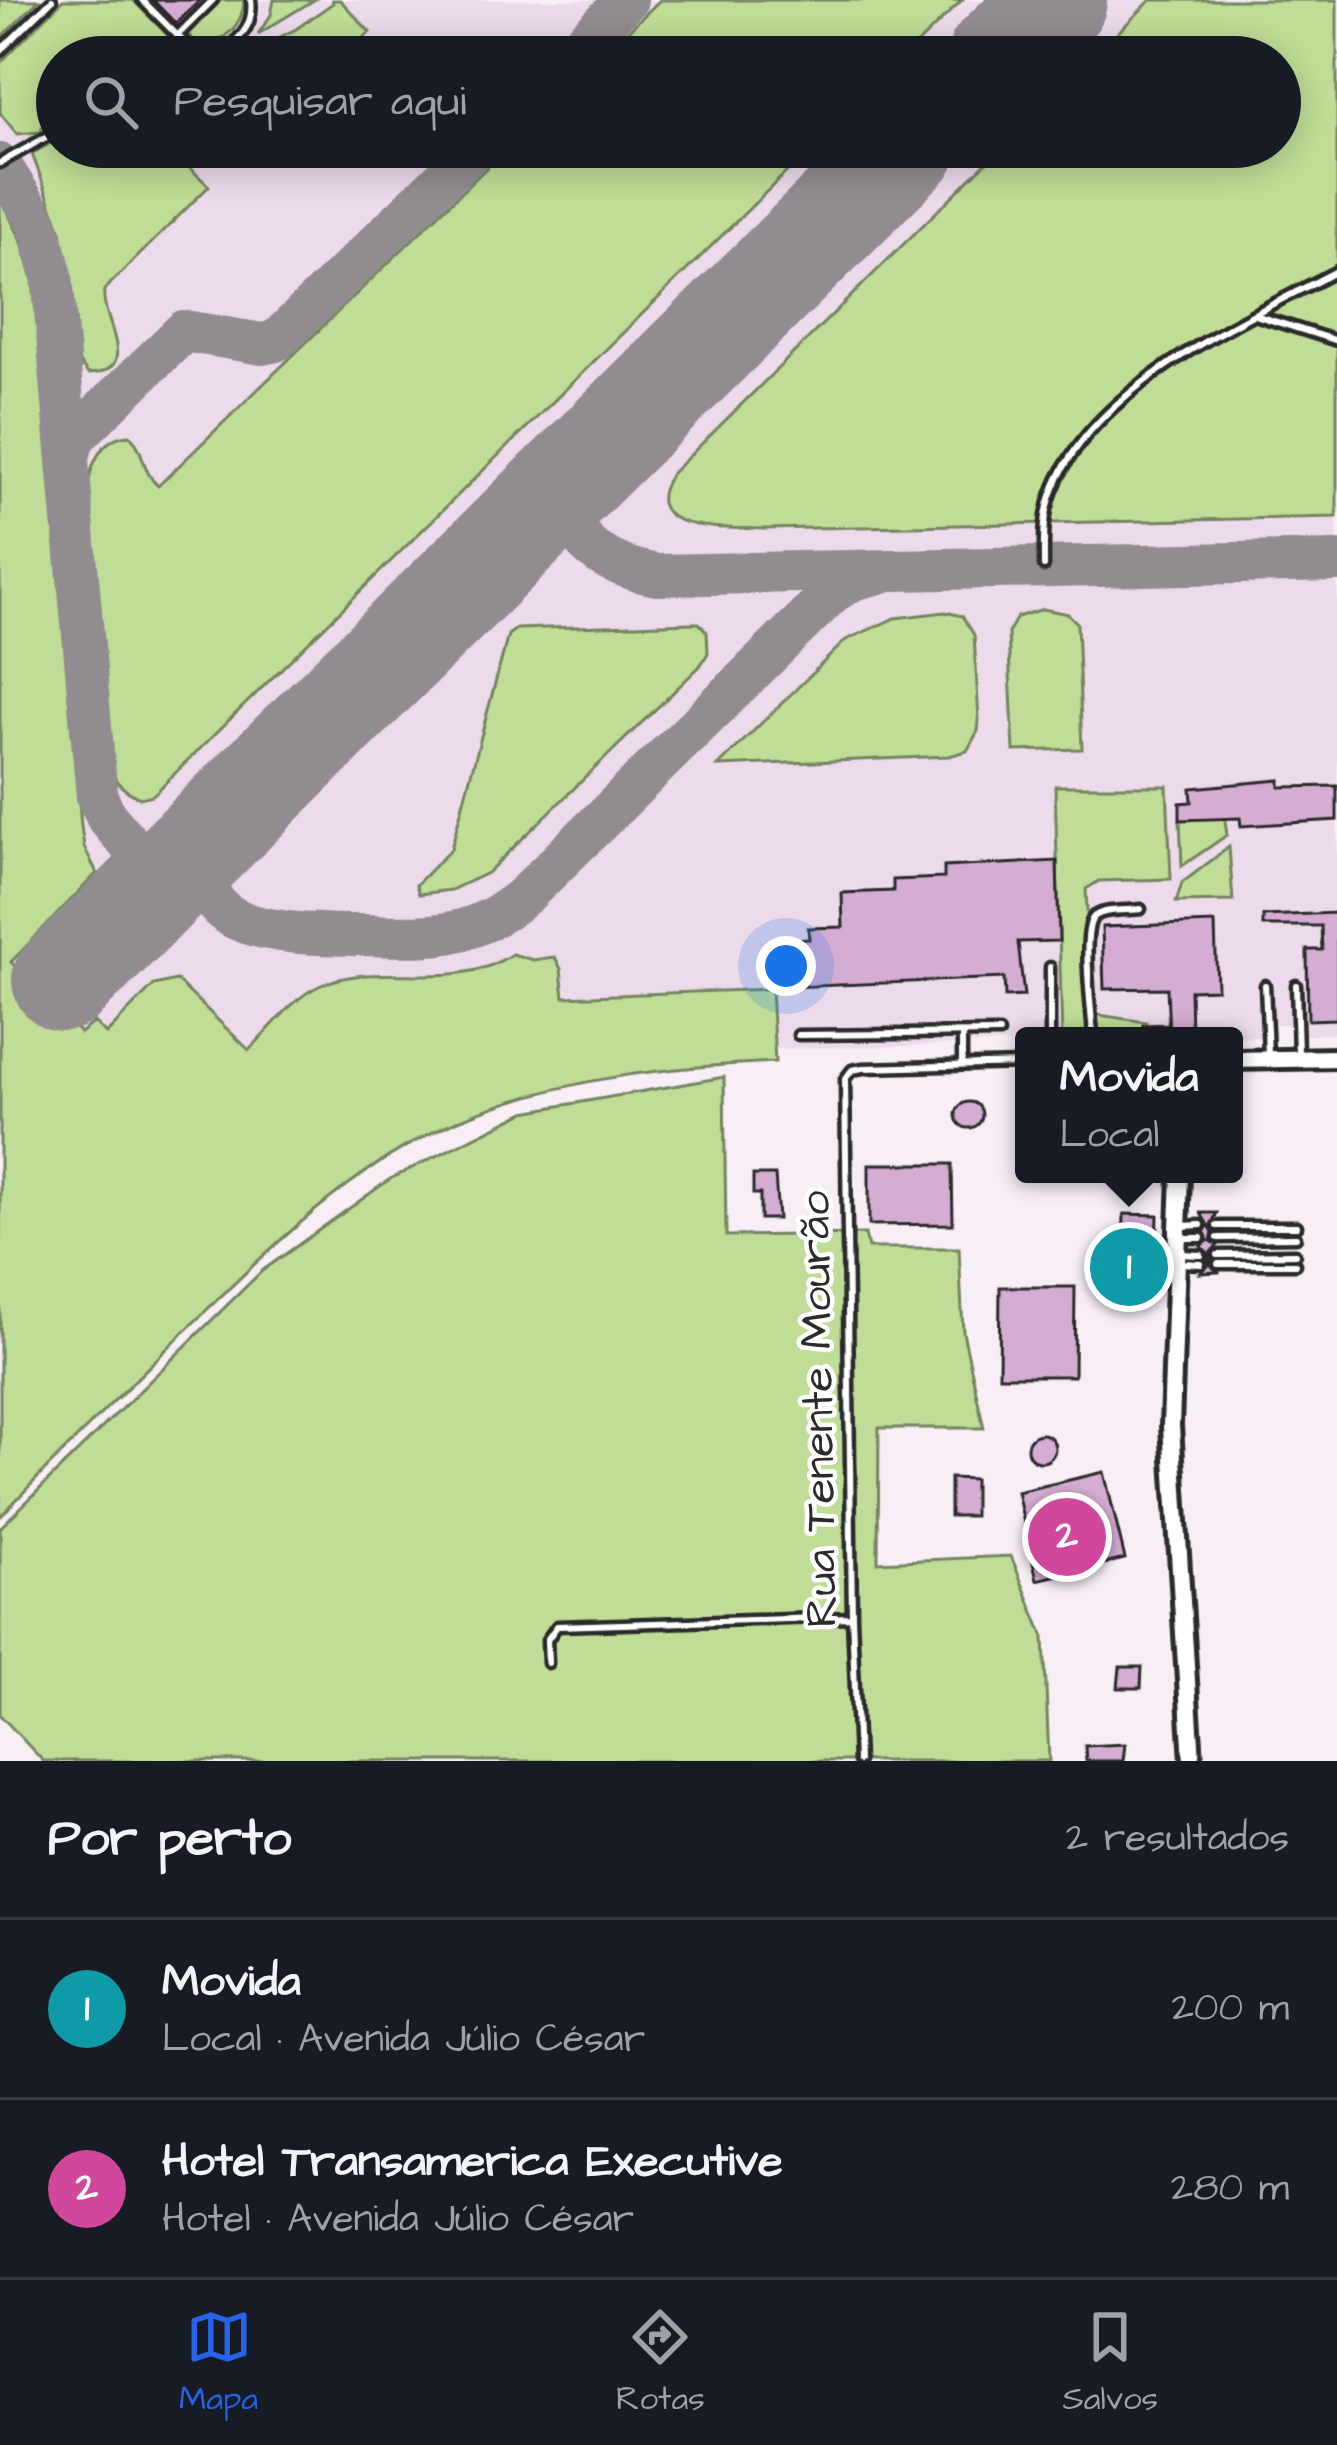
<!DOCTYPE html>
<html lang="pt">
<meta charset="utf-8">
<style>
body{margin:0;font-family:"Architects Daughter",sans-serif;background:#20242c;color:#f1f3f6}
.you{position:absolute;left:786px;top:966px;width:42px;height:42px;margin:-30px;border:9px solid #fff;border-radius:50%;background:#1a73e8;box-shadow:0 0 0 18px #1a73e833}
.badge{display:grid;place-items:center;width:78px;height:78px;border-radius:50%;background:#2563eb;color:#fff;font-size:39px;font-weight:700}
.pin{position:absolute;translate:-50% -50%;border:6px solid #fff;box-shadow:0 3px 12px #0006}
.popup{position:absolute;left:1015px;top:1027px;width:228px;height:156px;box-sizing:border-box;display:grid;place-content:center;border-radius:12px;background:#171b24;filter:drop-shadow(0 3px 9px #0005);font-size:39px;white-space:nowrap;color:#9ea1a6}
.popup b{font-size:45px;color:#f1f3f6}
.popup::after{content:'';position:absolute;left:50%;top:100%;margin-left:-24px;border:24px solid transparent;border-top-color:#171b24}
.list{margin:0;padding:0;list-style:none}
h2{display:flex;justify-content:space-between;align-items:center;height:156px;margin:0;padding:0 48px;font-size:51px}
h2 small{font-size:39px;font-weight:400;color:#9ea1a6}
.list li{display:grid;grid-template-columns:78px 1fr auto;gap:36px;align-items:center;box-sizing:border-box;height:180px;padding:0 48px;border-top:3px solid #363941}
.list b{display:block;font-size:45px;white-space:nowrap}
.list p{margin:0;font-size:39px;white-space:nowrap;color:#9ea1a6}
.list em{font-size:39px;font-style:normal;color:#9ea1a6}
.icon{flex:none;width:66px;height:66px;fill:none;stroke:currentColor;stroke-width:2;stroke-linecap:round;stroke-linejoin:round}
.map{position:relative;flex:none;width:1337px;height:1761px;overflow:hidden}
.search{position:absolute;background:#171b24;box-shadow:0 6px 30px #0003;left:36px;right:36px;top:36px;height:132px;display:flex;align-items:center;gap:30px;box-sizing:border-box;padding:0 42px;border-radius:66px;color:#9ea1a6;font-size:45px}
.sheet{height:516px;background:#171b24}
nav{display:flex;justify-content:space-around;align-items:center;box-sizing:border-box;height:168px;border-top:3px solid #363941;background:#171b24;font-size:33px;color:#9ea1a6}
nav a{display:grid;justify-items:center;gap:6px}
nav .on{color:#2563eb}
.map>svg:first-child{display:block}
.built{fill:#eddaeb;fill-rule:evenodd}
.green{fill:#bfdd96;stroke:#758460;stroke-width:3}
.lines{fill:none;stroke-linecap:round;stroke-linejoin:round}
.taxiway{stroke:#918c90;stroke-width:42}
.runway{stroke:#918c90;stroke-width:102}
.building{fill:#d5acd2;stroke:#2b2b2b;stroke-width:3}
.service-casing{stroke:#2b2b2b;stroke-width:15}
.tertiary-casing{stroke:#2b2b2b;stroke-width:26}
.service{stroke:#fff;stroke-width:6}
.tertiary{stroke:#fff;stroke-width:16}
.labels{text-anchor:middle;stroke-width:9;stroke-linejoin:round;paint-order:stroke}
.street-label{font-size:45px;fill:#2b2b2b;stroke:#fff}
</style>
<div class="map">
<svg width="1337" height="1761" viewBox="0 0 1337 1761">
<rect width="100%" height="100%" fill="#f7eef6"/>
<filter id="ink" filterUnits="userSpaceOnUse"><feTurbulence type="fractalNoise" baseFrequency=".00833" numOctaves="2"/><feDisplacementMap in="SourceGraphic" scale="24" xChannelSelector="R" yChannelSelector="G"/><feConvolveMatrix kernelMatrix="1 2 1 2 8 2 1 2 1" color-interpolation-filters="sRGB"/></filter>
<g filter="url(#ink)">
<path class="built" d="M0,0H1337V1034L1305,1035L1302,1024H1262L1260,1037L1024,1036V1043L776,1049L775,1062L688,1066L601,1076L476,1113L381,1162L320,1204L63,1450L0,1517ZM57,57H1280V147H57Z"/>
<path class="green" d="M0,0H39L0,39Z
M63,0H133L189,57H57V119L42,127L41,132L17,134L0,113V63Z
M221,0H244C243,26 225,42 199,46L188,34Z
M274,0H314L258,34L271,15Z
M332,0H340L370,32L344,57H240L296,29L333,3Z
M660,0H962L904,57H601Z
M1151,0H1337V517L763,529C731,527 631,535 671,474L1002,147H1280V57H1093Z
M57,139V147H184L175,154L209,186L104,290C100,320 144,372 88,374L75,358L61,231L32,154Z
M508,147H812L153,795L140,798C124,790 113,783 110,764L87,496C89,469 99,436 130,435C144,449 142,472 158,486Z
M0,198L21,239L38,296L81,826L84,847L97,873L11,962L80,1033L94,1022L106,1034L154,985L176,980L249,1050C270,1030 292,998 319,986C379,958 453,995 512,954L533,960L555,957L561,969L564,997L771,989L775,1062C670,1067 579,1076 479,1112C363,1154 274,1245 187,1329C124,1391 61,1452 0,1517Z
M1043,609L1068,614L1077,623L1082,749L1014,751L1008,633L1017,617Z
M945,612L962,616L974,635L979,720L978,731L967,751L949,756L718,766L846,640L895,618Z
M692,623H699L707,632L708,653L700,666L487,873L451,890L419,894L416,885L451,849L508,635L516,629Z
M1055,786H1167L1171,879L1099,881L1086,889L1092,1014L1146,1022V1036H1062Z
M1220,786L1227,835L1182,866L1180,819Z
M1229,847L1233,901L1176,902L1182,883Z
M724,1077L726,1236L865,1234L868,1248H959L963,1332L984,1428H879L878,1562L1011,1556L1044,1637L1049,1761H43L0,1715V1528L262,1271L390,1179L525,1112Z"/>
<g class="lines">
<path class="taxiway" d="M568,57L627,0
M0,164L38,224L52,276L97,797L107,818L162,882
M68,462L74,438L184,331L262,344L276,341L476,147
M564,486C563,541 607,566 657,575L1337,561
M228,817C157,934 280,934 358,935C392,935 427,939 461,930C485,924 506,911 525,895L832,593L853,580L890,570"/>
<path class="runway" d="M998,57L1056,0
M63,980L906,147"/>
</g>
<path class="building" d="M153,0H200L176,24Z
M1280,780V787L1337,786V820L1241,826L1240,818L1180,820V803L1192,802L1191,788Z
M1057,861L1059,941L1018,942L1024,996L1005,997L1004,978L791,987L789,940L809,939L808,928L843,927L842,893L893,891V880L944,878V867Z
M1337,913V1019L1308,1020L1307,950H1322L1321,926H1263V916Z
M1215,923L1217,989L1190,990L1191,1034H1169L1167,988L1104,989L1102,927Z
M1167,1024L1168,1036H1143V1025Z
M956 1115a13 13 0 1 1 26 0a13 13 0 1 1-26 0Z
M869,1164H952L953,1224L869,1225Z
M753,1175H775L778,1219H760V1194H753Z
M1201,1213H1217L1210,1227L1213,1232L1211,1241L1218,1245L1211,1252V1265L1218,1272L1201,1273L1208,1266V1253L1201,1246L1208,1241L1204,1232L1208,1226Z
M1124,1214L1158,1215L1157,1245H1142V1285L1115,1284L1116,1249H1123Z
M1000,1287H1075L1074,1376H999Z
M1027 1448a14 14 0 1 1 28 0a14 14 0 1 1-28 0Z
M1104,1472L1125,1559L1037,1580L1017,1492Z
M950,1478L974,1479V1516H950Z
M1120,1667H1142L1141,1688H1118Z
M1125,1744L1123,1761H1086L1085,1746Z"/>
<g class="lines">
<defs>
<path id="service" d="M142,0L199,57
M177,36L213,0
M0,51L52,0
M216,57C236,42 255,28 251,0
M0,163L57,131
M1255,315L1337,341
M1044,566C1044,545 1043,523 1049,502C1082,391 1242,321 1337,271
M1265,985L1268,1054
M1296,985L1298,1053
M962,1034V1065
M798,1035L999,1033
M1050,1036V967
M1093,1036C1092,1014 1081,934 1093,918C1101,908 1129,911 1141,909
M1182,1226L1201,1225
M1217,1226H1297
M1182,1238H1201
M1218,1238L1296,1237
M1181,1254L1201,1255
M1218,1255L1295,1254
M1181,1263L1201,1264
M1218,1264H1295
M548,1663L547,1640L557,1626L852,1617
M858,1761L852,1617L845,1079L852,1070L863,1068L1024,1064"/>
<path id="tertiary" d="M1234,1060L1337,1058
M1180,1174L1171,1426L1192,1761"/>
</defs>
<use href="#service" class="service-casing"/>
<use href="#tertiary" class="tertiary-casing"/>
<use href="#service" class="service"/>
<use href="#tertiary" class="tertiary"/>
</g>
</g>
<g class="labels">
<g class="street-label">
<text transform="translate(816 1409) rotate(-91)" y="16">Rua Tenente Mourão</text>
</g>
</g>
</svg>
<div class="you"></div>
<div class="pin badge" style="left:1129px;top:1267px;background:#0f9aa8">1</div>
<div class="popup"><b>Movida</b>Local</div>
<div class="pin badge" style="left:1067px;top:1537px;background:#d1479c">2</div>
<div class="search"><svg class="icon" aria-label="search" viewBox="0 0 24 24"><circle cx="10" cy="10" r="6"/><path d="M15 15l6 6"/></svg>Pesquisar aqui</div>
</div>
<section class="sheet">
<h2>Por perto<small>2 resultados</small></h2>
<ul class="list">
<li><span class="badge" style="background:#0f9aa8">1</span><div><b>Movida</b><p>Local · Avenida Júlio César</p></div><em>200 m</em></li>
<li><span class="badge" style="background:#d1479c">2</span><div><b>Hotel Transamerica Executive</b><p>Hotel · Avenida Júlio César</p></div><em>280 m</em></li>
</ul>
</section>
<nav>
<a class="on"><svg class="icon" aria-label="map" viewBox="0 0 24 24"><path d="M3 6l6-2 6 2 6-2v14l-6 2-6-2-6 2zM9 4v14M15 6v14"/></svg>Mapa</a>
<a><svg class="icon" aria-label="directions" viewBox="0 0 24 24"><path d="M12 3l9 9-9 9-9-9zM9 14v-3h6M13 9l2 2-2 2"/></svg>Rotas</a>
<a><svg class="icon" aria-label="saved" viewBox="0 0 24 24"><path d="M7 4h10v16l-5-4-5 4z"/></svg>Salvos</a>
</nav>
